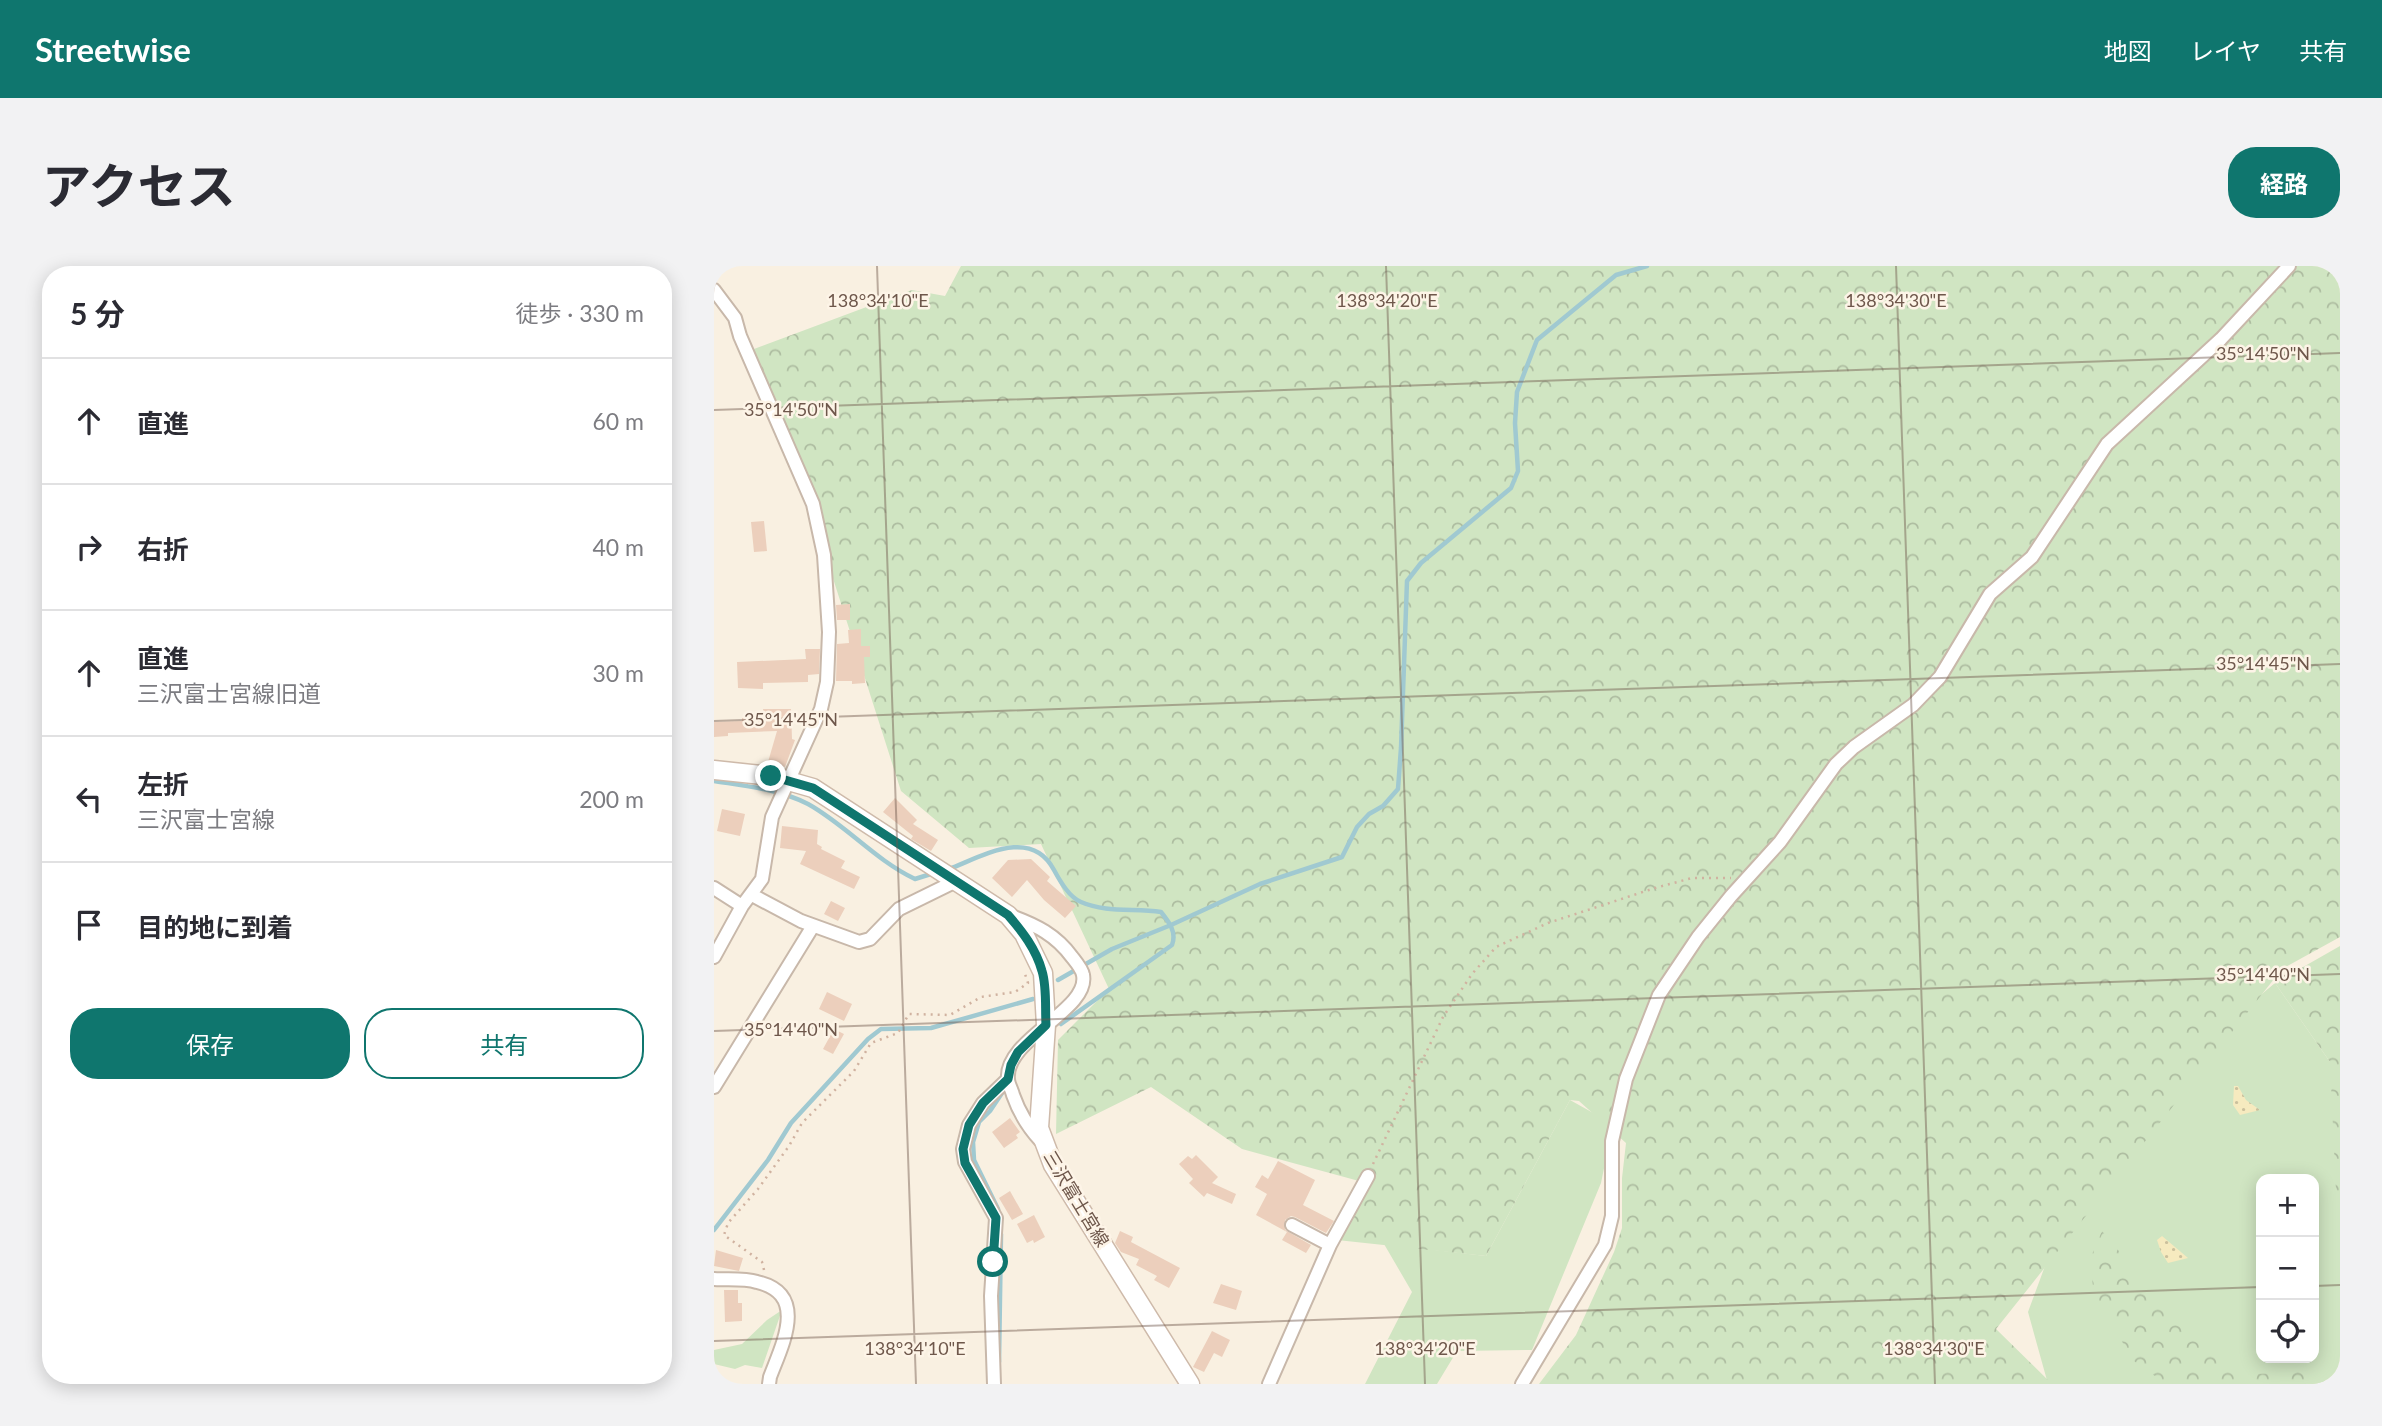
<!DOCTYPE html>
<html lang="ja">
<meta charset="utf-8">
<style>
body{margin:0;font-family:Lato,"Noto Sans JP",sans-serif;background:#f2f2f3;color:#2b2b33}
.controls{position:absolute;right:21px;bottom:21px;display:grid;overflow:hidden;border-radius:14px;box-shadow:0 4px 18px #0003}
.controls button{width:63px;height:63px;display:grid;place-items:center;padding:0;border:0;border-bottom:2px solid #e1e1e2;background:#fff;color:#2b2b33;font:35px sans-serif}
.stop{position:absolute;width:21px;height:21px;margin:-16px;border:5px solid #0f766e;border-radius:50%;background:#fff}
.stop.end{background:#0f766e;border-color:#fff;box-shadow:0 2px 7px #0008}
.list{margin:0;padding:0;list-style:none}
h2{display:flex;justify-content:space-between;align-items:center;height:91px;margin:0;padding:0 28px;font-size:30px}
h2 small{font-size:23px;font-weight:400;color:#7c7c81}
.list li{display:grid;grid-template-columns:46px 1fr auto;gap:21px;align-items:center;box-sizing:border-box;height:126px;padding:0 28px;border-top:2px solid #e1e1e2}
.list b{display:block;font-size:26px;white-space:nowrap}
.list p{margin:0;font-size:23px;white-space:nowrap;color:#7c7c81}
.list em{font-size:23px;font-style:normal;color:#7c7c81}
.actions{display:flex;gap:14px;padding:21px 28px}
.actions a{flex:1;padding:16px 0;border:2px solid #0f766e;border-radius:28px;text-align:center;font-size:24px;color:#0f766e}
.actions .main{background:#0f766e;color:#fff}
.icon{flex:none;width:38px;height:38px;fill:none;stroke:currentColor;stroke-width:2;stroke-linecap:round;stroke-linejoin:round}
.map{position:relative;flex:none;width:1626px;height:1118px;overflow:hidden;border-radius:28px}
header{display:flex;align-items:center;gap:42px;box-sizing:border-box;height:98px;padding:0 35px;background:#0f766e;color:#fff}
header strong{font-size:33px}
nav{display:flex;gap:38px;margin-inline-start:auto;font-size:24px}
.intro{display:flex;align-items:center;justify-content:space-between;box-sizing:border-box;height:168px;padding:0 42px}
h1{margin:0;font-size:49px}
.button{padding:18px 32px;border-radius:28px;background:#0f766e;color:#fff;font-size:24px;font-weight:700}
main{display:flex;gap:42px;padding:0 42px}
aside{flex:1;background:#fff;border-radius:28px;box-shadow:0 4px 18px #0003}
.map>svg:first-child{display:block}
.green{fill:#d0e5c2;fill-rule:evenodd}
.forest{fill:url(#forest-crowns)}
.sand{fill:url(#sand-dots)}
.lines{fill:none;stroke-linecap:round;stroke-linejoin:round}
.stream{stroke:#a0c9d1;stroke-width:4.5}
.building{fill:#eccfbc}
.minor-casing{stroke:#c8b8aa;stroke-width:16}
.secondary-casing{stroke:#cebaaa;stroke-width:21}
.path{stroke:#d0b2a0;stroke-width:2.5;stroke-dasharray:2 5;stroke-linecap:butt}
.minor{stroke:#fff;stroke-width:12}
.secondary{stroke:#fff;stroke-width:18}
.route{stroke:#0f766e;stroke-width:9}
.ticks{fill:none;stroke:#6e574b;stroke-width:2;stroke-opacity:0.45}
.labels{text-anchor:middle;stroke-width:5;stroke-linejoin:round;paint-order:stroke}
.street-label{font-size:18px;fill:#6e574b;stroke:#fdf4e7}
.ticks-label{font-size:18px;text-anchor:middle;fill:#6e574b;stroke:#fdf4e7;stroke-width:5;stroke-linejoin:round;paint-order:stroke}
</style>
<header>
<strong>Streetwise</strong>
<nav><a>地図</a><a>レイヤ</a><a>共有</a></nav>
</header>
<div class="intro"><h1>アクセス</h1><a class="button">経路</a></div>
<main>
<aside>
<h2>5 分<small>徒歩 · 330 m</small></h2>
<ul class="list">
<li><svg class="icon" aria-label="ahead" viewBox="0 0 24 24"><path d="M12 20V5M6 11l6-6 6 6"/></svg><div><b>直進</b></div><em>60 m</em></li>
<li><svg class="icon" aria-label="right" viewBox="0 0 24 24"><path d="M7 20v-9h11M14 6l5 5-5 5"/></svg><div><b>右折</b></div><em>40 m</em></li>
<li><svg class="icon" aria-label="ahead" viewBox="0 0 24 24"><path d="M12 20V5M6 11l6-6 6 6"/></svg><div><b>直進</b><p>三沢富士宮線旧道</p></div><em>30 m</em></li>
<li><svg class="icon" aria-label="left" viewBox="0 0 24 24"><path d="M17 20v-9H6M10 6l-5 5 5 5"/></svg><div><b>左折</b><p>三沢富士宮線</p></div><em>200 m</em></li>
<li><svg class="icon" aria-label="arrive" viewBox="0 0 24 24"><path d="M6 21V4h12l-3 4 3 4H6"/></svg><div><b>目的地に到着</b></div></li>
</ul>
<div class="actions"><a class="main">保存</a><a>共有</a></div>
</aside>
<div class="map">
<svg width="1626" height="1118" viewBox="0 0 1626 1118">
<defs>
<pattern id="forest-crowns" width="20" height="18" patternUnits="userSpaceOnUse" patternTransform="scale(1.75)"><rect width="20" height="18" fill="#d0e5c2"/><path d="M2 6a3 3 0 1 1 6 0M12 15a3 3 0 1 1 6 0" fill="none" stroke="#adbca0"/></pattern>
<pattern id="sand-dots" width="8" height="8" patternUnits="userSpaceOnUse" patternTransform="scale(1.75)"><rect width="8" height="8" fill="#f6eabf"/><path d="M2 2h.1M6 6h.1" fill="none" stroke="#cbc09d" stroke-width="1.8" stroke-linecap="round"/></pattern>
</defs>
<rect width="100%" height="100%" fill="#f9f0e1"/>
<path class="green" d="M1561,717L1616,796L1626,806V1118H1334L1314,1046L1379,870ZM1547,913H1600V1092H1547Z
M856,834L899,858L887,917L818,1084L743,1085L723,1118H651L698,1026L670,978L772,990Z
M68,1044L48,1102L31,1099L21,1103L0,1098V1084L28,1078L53,1054Z"/>
<path class="forest" d="M247,0H1626V671L1568,703L1282,1063L1338,1118H825L862,1069L900,986L908,962V912L912,877L865,835L856,834L772,990L623,974L656,918L528,883L437,821L342,868L344,774L395,723L327,578L255,582L187,525L108,278L40,83L198,24L231,30Z
M1626,680V951L1622,926L1616,796L1561,717Z
M1388,965L1430,1015L1472,1051L1509,1088L1535,1108L1575,1107L1594,1099L1611,1109V1118H1452L1420,1095L1380,1030L1376,993Z"/>
<path class="sand" d="M1520,820H1524L1532,834L1546,844L1526,849L1519,839Z
M1448,970L1474,992L1454,997L1447,986L1443,974Z"/>
<g class="lines">
<path class="stream" d="M0,515C32,520 65,523 94,538C132,559 161,594 201,613L220,607
M235,603C267,591 317,560 340,604C346,615 355,631 367,636C392,647 420,642 447,646C455,656 463,666 458,679L347,758
M344,714L398,683L457,659L546,618L628,591L643,561L655,548L669,540L684,523L687,482L693,315L707,297L797,222L804,205L801,157L803,126L823,74L902,9L933,0
M284,943L260,894L259,876L265,856L276,845L288,827
M0,964L54,894L77,857L154,773L167,763L217,762L319,733
M285,1096L287,968"/>
</g>
<path class="building" d="M50,255L53,285L40,286L37,256Z
M136,338V354H123L122,339Z
M147,363V380H156V391H150L151,417L138,418V415H122L123,378L135,377L134,364Z
M91,383H106L105,408L94,409V416L49,417V423L24,422L23,396L92,393Z
M49,443H77L78,473L81,474L71,501L54,496L63,465L14,467V470L0,471V456L28,455V452L50,451Z
M181,532L203,554L199,558L224,574L217,585L197,573L199,570L169,546Z
M8,543L31,548L26,570L3,565Z
M68,560L104,564L103,578L108,581L107,583L131,595L127,602L146,611L140,623L86,598L92,585L66,582Z
M317,593L336,611L333,615L362,640L351,652L330,634L313,614L298,631L278,612L294,594Z
M117,635L131,642L124,655L110,648Z
M113,726L138,738L130,755L105,743Z
M120,763L130,768L119,788L109,783Z
M296,852L306,866L302,869L304,872L290,882L278,866Z
M482,889L504,911L498,917L522,928L518,938L493,927L490,931L475,917L479,913L465,898L474,890L478,893Z
M564,895L601,914L589,939L620,955L612,967L581,951L577,950L571,954V964L597,979L592,987L568,974L573,966L542,949L553,928L541,921L548,909L554,913Z
M296,925L309,948L298,954L285,932Z
M320,949L331,971L320,977L319,974L313,977L303,958Z
M406,965L419,971L417,976L466,1002L455,1022L440,1014L443,1010L422,999L425,993L407,986L401,977Z
M2,984L29,992L25,1005L0,1000Z
M507,1018L528,1025L522,1044L499,1037Z
M10,1024H24V1037H28V1055L11,1056Z
M498,1065L516,1074L508,1091L500,1087L490,1106L479,1101Z"/>
<g class="lines">
<defs>
<path id="minor" d="M0,24L21,52L26,70L99,238L110,289L115,366L113,416L107,443L58,551L48,613L28,640L0,691
M0,622L28,640
M38,629L87,655L145,676L156,673L185,643L242,615
M297,650C322,659 342,669 358,691C362,696 368,703 369,709C376,744 290,773 294,813C294,818 298,824 299,829C305,846 313,860 326,874
M0,821L99,660
M578,959L616,979
M0,1013C14,1014 30,1012 43,1016C95,1028 68,1079 56,1111L55,1118
M280,1118L277,1030L282,952L251,896L249,883L255,859L269,837L294,813
M555,1118L616,979L654,910
M808,1118L891,979L898,950V875L912,813L945,729L984,671L1017,630L1066,576L1122,498L1140,481L1199,439L1226,411L1276,328L1318,291L1393,178L1507,73L1575,0"/>
<path id="secondary" d="M0,504L57,510L99,522L294,649L310,668L329,707L332,759L325,862L339,899L476,1118"/>
</defs>
<use href="#minor" class="minor-casing"/>
<use href="#secondary" class="secondary-casing"/>
<path class="path" d="M659,898L729,751L758,708L782,681L834,657L941,622L978,612H1017
M50,1004L48,996L10,969L14,957L44,923L75,880L88,857L140,805L157,777L184,767L195,748L236,749L267,731L301,726L314,717L311,708"/>
<use href="#minor" class="minor"/>
<use href="#secondary" class="secondary"/>
</g>
<g class="lines">
<path class="route" d="M57,510L99,522L294,649C308,665 322,683 328,705C333,721 331,742 332,759L304,786L297,799L294,813L269,837L255,859L249,883L251,897L282,952L279,996"/>
</g>
<path class="ticks" d="M163,0L202,1118M672,0L711,1118M1182,0L1221,1118M0,144L1626,87M0,455L1626,398M0,765L1626,708M1600,1020L1626,1019M0,1075L1547,1021"/>
<g class="labels">
<g class="street-label">
<text transform="translate(362 933) rotate(59)" y="6">三沢富士宮線</text>
</g>
</g>
<g class="ticks-label">
<text x="164" y="41">138°34'10"E</text>
<text x="673" y="41">138°34'20"E</text>
<text x="1182" y="41">138°34'30"E</text>
<text x="1549" y="94">35°14'50"N</text>
<text x="77" y="150">35°14'50"N</text>
<text x="1549" y="404">35°14'45"N</text>
<text x="77" y="460">35°14'45"N</text>
<text x="1549" y="715">35°14'40"N</text>
<text x="77" y="770">35°14'40"N</text>
<text x="201" y="1089">138°34'10"E</text>
<text x="711" y="1089">138°34'20"E</text>
<text x="1220" y="1089">138°34'30"E</text>
</g>
</svg>
<div class="controls">
<button>+</button>
<button>−</button>
<button><svg class="icon" aria-label="locate" viewBox="0 0 24 24"><circle cx="12" cy="12" r="6"/><path d="M12 2v4M12 18v4M2 12h4M18 12h4"/></svg></button>
</div>
<div class="stop" style="left:279px;top:996px"></div>
<div class="stop end" style="left:57px;top:510px"></div>
</div>
</main>
